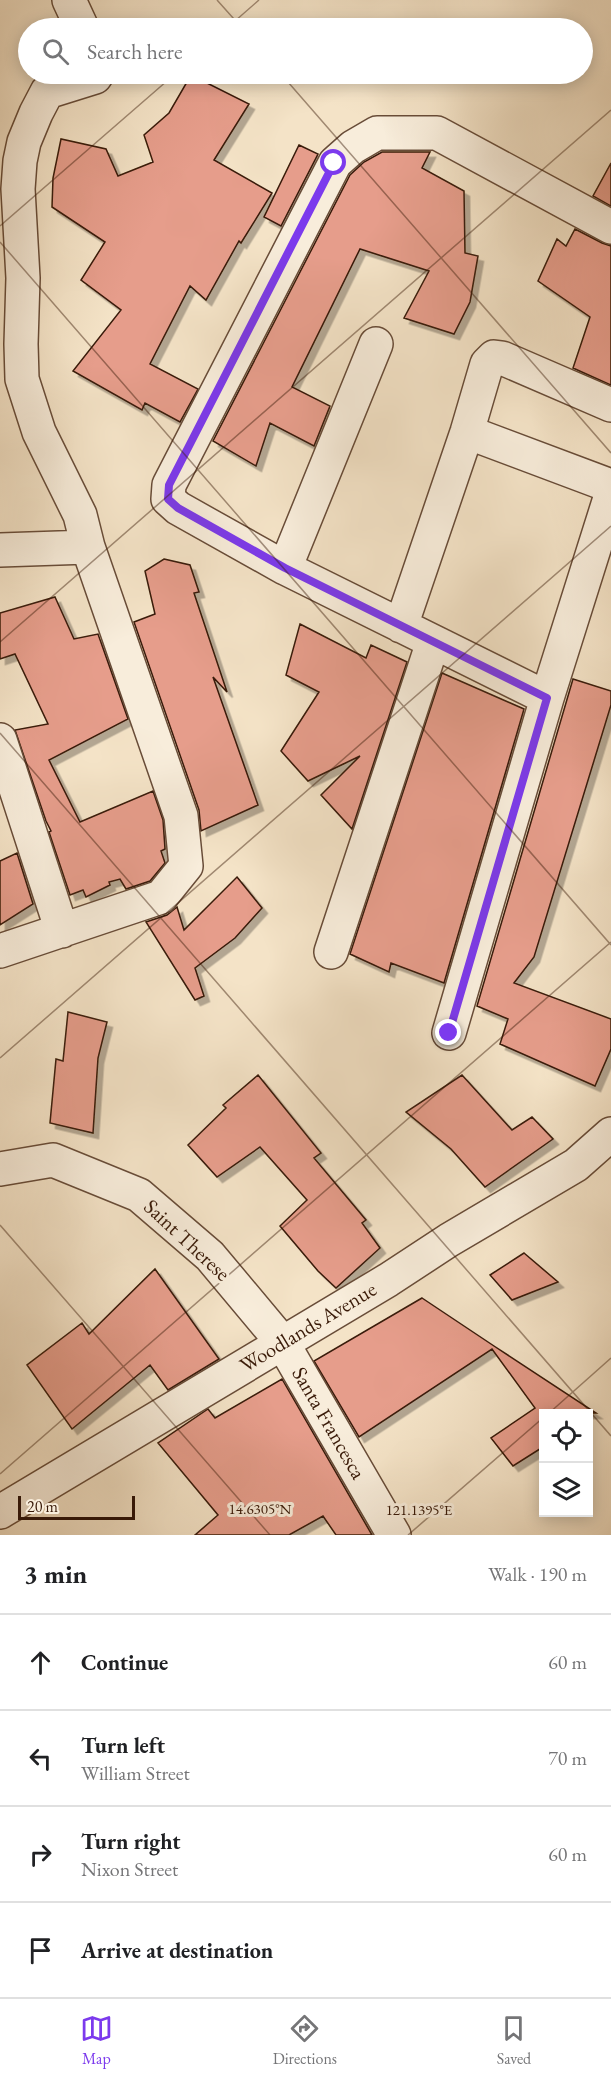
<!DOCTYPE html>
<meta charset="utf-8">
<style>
body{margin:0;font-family:"EB Garamond",serif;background:#f6f6f6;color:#202124}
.controls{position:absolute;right:18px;bottom:18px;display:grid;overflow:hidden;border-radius:0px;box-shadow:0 3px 15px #0003}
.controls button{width:54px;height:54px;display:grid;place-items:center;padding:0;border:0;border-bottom:2px solid #e0e0e0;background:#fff;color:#202124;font:30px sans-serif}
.scale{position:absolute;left:18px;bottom:15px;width:117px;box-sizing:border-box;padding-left:6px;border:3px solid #391a08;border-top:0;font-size:16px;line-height:21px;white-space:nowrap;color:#391a08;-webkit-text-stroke:4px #f8eddb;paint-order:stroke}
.stop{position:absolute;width:18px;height:18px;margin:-14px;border:4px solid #7c3aed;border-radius:50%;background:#fff}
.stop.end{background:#7c3aed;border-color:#fff;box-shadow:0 2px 6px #0008}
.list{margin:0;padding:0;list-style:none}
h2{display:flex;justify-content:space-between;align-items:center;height:78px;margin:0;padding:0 24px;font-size:26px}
h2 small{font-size:20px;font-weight:400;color:#757577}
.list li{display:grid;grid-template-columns:39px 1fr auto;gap:18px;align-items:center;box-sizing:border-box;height:96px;padding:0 24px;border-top:2px solid #e0e0e0}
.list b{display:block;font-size:22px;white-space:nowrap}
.list p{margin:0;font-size:20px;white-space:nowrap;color:#757577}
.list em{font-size:20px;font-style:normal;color:#757577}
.icon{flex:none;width:33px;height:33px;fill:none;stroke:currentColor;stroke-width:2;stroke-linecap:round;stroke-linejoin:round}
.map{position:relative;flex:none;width:611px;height:1535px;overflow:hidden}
.search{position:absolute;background:#fff;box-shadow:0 3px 15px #0003;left:18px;right:18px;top:18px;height:66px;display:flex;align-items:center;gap:15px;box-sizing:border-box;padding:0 21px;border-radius:33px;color:#757577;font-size:22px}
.sheet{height:462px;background:#fff}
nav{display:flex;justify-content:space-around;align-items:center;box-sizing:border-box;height:84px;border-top:2px solid #e0e0e0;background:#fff;font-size:16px;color:#757577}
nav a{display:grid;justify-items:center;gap:3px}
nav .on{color:#7c3aed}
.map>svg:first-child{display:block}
.building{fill:#e69d8b;stroke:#391a08;stroke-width:1.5;filter:url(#shadow)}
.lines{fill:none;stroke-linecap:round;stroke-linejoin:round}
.minor-casing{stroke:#684c38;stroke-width:36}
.minor{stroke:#f8eddb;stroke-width:33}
.route{stroke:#7c3aed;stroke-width:8}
.ticks{fill:none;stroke:#391a08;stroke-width:1.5;stroke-opacity:0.45}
.labels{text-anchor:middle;stroke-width:6;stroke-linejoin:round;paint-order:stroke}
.street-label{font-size:21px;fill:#391a08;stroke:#f8eddb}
.ticks-label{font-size:15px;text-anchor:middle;fill:#391a08;stroke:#f8eddb;stroke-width:6;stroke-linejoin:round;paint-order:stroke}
</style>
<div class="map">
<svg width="611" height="1535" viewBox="0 0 611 1535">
<defs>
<filter id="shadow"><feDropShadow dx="5.5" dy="5.5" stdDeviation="0" flood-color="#0004"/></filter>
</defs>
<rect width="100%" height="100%" fill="#f4e3c7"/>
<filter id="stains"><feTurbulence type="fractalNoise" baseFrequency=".00333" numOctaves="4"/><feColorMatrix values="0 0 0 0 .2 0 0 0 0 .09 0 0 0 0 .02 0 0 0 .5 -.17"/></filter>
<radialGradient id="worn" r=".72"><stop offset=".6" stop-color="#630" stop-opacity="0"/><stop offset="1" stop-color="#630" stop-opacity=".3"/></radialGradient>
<path class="building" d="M191,75L249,104L214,160L272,193L241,243L239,241L206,300L190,286L150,364L198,389L180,422L145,403L142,410L73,371L121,310L81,280L105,242L52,207L53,178L61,139L106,149L118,176L153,162L144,135L169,113Z
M299,145L318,154L281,226L264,217Z
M382,152H430L422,168L464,191L465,253L478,256L470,302L454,334L404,318L429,271L360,249L292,387L330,406L314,446L270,423L256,466L213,441L350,175L364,162Z
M611,163V206L593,196Z
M575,229L602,243L611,246V385L573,368L590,317L538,281L557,239L566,246Z
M164,559L190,565L199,592L194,593L227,692L213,677L258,805L201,831L199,810L134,622L155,614L145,571Z
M55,597L74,639L98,634L128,719L49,760L80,822L153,791L163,820L165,849L161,851L165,863L150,881L126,889L120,879L109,882L110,885L86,897L83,890L70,895L49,832L51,831L46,821L15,730L48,724L15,654L0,659V613Z
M300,624L366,658L371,645L407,662L352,829L321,795L360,756L308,781L281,751L319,692L286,675Z
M442,673L524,709L444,983L391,963L389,972L350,954Z
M573,679L611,691V705L534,957L514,983L611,1019V1049L595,1086L500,1044L508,1019L477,1006Z
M17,853L33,904L0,925V861Z
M237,877L262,908L235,938L195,968L204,996L195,1000L146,922L167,915L177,907L184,930Z
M68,1012L107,1022L98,1058L93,1133L50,1123L56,1059L63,1061Z
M258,1075L321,1153L314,1158L366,1220L362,1223L380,1248L336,1288L318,1271L280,1226L307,1200L260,1147L217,1177L188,1145L226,1108L223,1105Z
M462,1075L512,1130L532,1117L553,1139L485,1187L451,1149L406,1112Z
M524,1253L558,1282L512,1300L490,1275Z
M155,1269L219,1359L168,1390L150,1365L72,1429L27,1365L82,1323L89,1334Z
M422,1298L494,1346L596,1413H543V1447L513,1466L491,1438L535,1408L492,1349L359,1437L314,1361Z
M282,1379L372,1535H336L323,1516L289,1535H195L218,1515L158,1443L208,1409L215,1418Z"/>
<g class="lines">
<defs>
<path id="minor" d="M69,0L82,28
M467,432L611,486
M88,547L80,515L39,432L22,379L21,344L23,278L18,189L20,161L24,142L36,113L47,92L95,77L97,74
M0,550L88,547L181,816L186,866L161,897L0,951
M285,568L376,344
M401,626L467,432L487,364L494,357L502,358L611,405
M547,698L285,568L178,508L168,499L169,485L335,163L353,147L377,133H437L611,227
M0,740L62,931
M331,952L433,642
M449,1033L547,698L611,495
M0,1169L53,1160L139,1195L210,1256L282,1342L394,1535
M0,1512L388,1280L449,1240L576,1165L611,1134"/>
</defs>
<use href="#minor" class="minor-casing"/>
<use href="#minor" class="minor"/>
</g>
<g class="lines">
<path class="route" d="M334,163L169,485L168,499L178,508L285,568L547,698L449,1033"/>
</g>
<path class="ticks" d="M217,0L242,28M227,28L259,0M281,74L611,453M0,226L175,74M0,242L611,945M0,642L611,110M0,733L611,1436M0,1058L611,526M0,1225L270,1535M548,1414L611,1358M0,1474L611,942M408,1535L544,1417"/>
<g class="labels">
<g class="street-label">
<text transform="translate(187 1240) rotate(43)" y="7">Saint Therese</text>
<text transform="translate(308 1327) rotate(-31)" y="7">Woodlands Avenue</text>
<text transform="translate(329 1423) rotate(60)" y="7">Santa Francesca</text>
</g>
</g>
<g class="ticks-label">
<text x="260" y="1514">14.6305°N</text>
<text x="419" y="1515">121.1395°E</text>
</g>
<rect width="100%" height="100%" filter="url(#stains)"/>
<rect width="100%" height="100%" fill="url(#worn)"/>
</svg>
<div class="controls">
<button><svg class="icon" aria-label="locate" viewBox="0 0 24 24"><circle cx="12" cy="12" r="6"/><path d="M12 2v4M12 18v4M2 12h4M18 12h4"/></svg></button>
<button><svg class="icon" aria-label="layers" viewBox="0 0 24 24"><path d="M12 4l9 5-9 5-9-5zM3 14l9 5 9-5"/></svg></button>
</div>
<div class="scale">20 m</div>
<div class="stop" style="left:334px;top:163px"></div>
<div class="stop end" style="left:449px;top:1033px"></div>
<div class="search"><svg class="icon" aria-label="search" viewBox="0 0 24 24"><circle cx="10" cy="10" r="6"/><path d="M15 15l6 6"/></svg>Search here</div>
</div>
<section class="sheet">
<h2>3 min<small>Walk · 190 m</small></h2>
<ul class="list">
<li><svg class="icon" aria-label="ahead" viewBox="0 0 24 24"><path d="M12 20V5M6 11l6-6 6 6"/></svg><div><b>Continue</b></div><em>60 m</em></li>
<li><svg class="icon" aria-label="left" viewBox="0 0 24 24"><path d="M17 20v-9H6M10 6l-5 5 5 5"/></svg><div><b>Turn left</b><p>William Street</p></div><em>70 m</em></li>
<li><svg class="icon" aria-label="right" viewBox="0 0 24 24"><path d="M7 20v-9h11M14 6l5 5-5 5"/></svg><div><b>Turn right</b><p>Nixon Street</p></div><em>60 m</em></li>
<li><svg class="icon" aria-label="arrive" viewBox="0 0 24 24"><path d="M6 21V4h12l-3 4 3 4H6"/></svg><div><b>Arrive at destination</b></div></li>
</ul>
</section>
<nav>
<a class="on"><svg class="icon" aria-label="map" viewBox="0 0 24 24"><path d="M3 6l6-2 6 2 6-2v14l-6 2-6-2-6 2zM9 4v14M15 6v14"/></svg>Map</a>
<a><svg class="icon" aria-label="directions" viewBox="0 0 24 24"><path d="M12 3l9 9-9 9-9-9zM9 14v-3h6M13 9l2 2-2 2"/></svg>Directions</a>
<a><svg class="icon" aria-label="saved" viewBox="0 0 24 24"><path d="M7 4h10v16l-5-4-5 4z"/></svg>Saved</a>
</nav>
